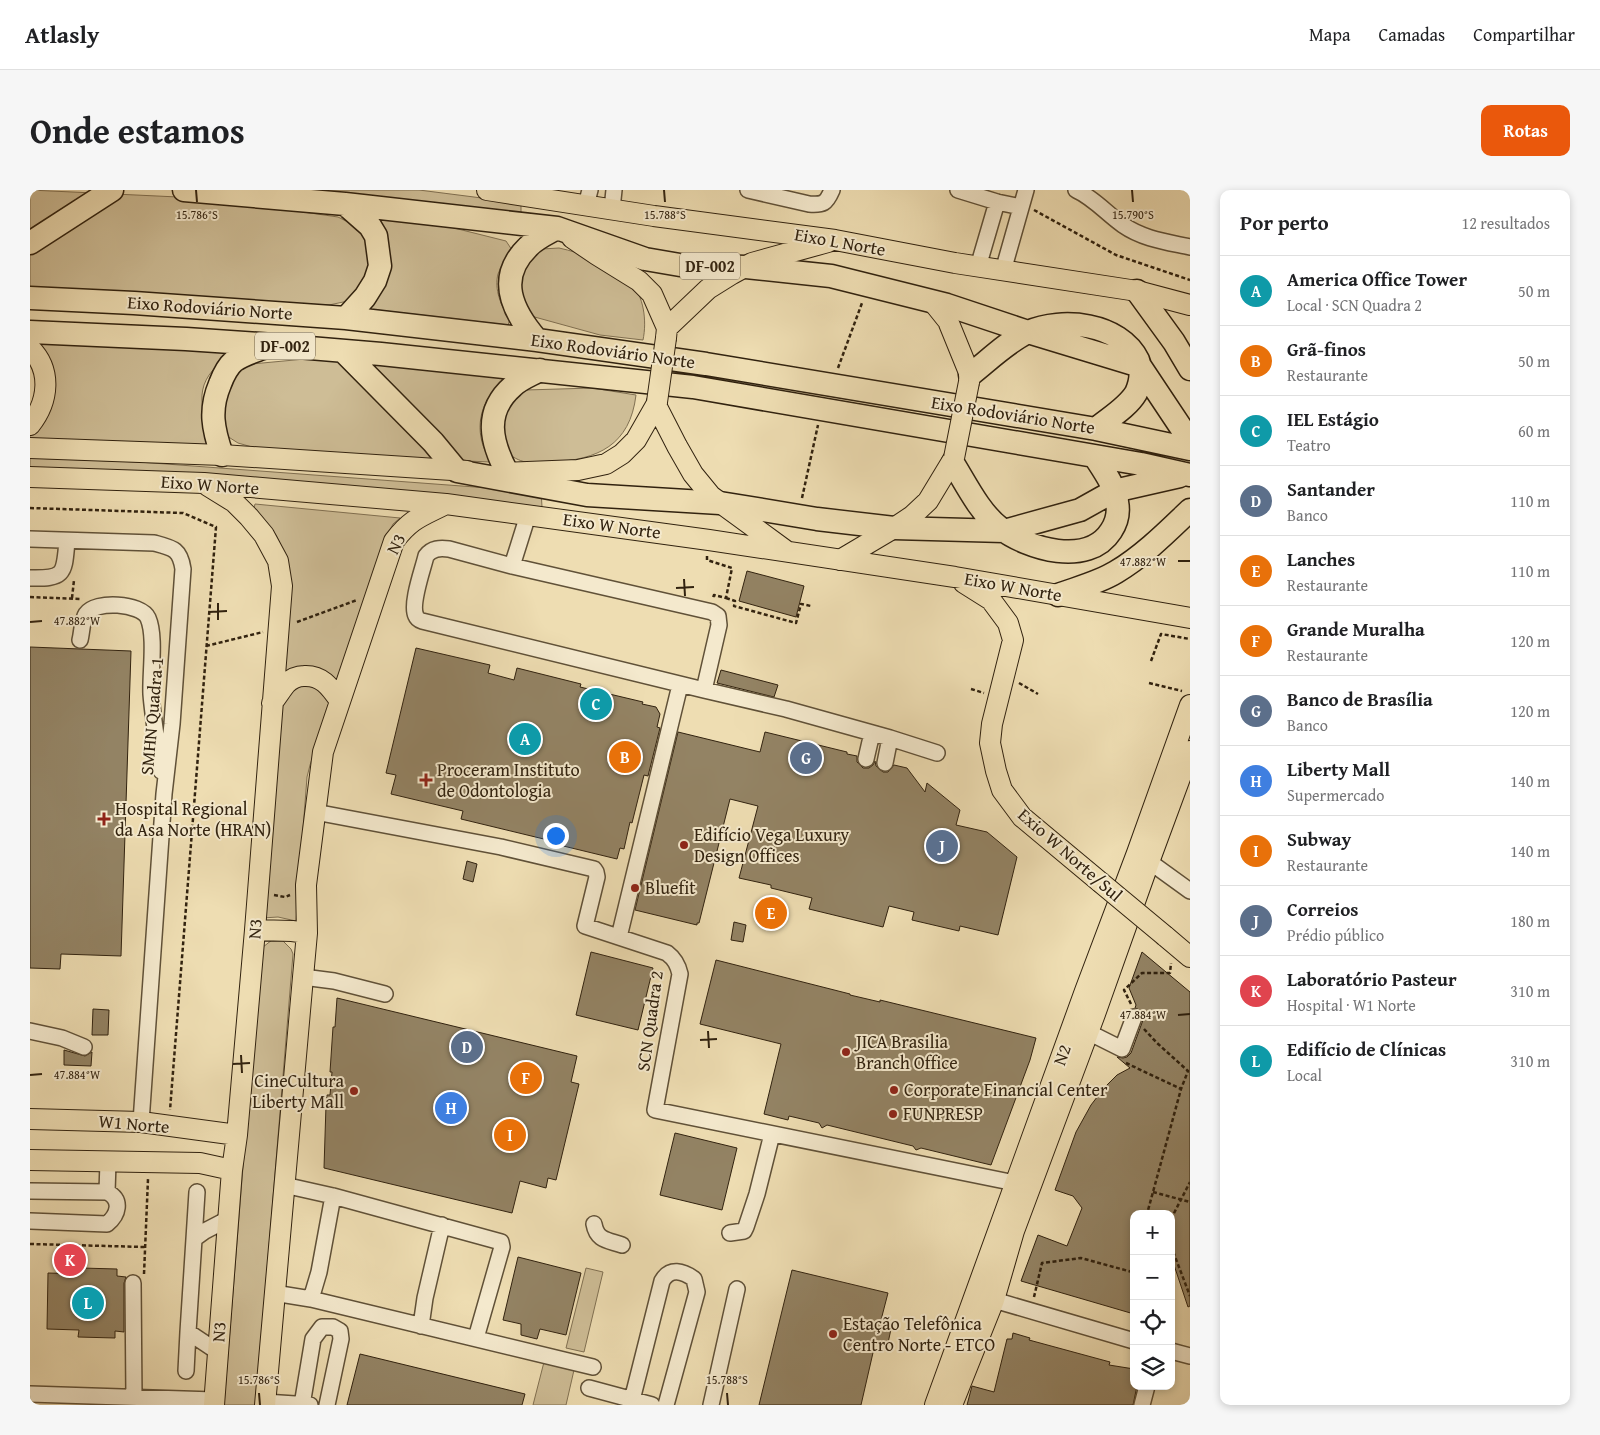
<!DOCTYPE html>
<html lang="pt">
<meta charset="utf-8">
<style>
body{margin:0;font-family:"Gentium Book Plus",serif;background:#f6f6f6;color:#202124}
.controls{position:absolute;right:15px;bottom:15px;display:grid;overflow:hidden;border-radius:10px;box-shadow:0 2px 8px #0003}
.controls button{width:45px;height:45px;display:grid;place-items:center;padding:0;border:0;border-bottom:1px solid #e0e0e0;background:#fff;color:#202124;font:25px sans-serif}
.you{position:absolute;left:525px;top:645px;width:18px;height:18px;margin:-12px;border:4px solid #fff;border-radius:50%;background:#1a73e8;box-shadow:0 0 0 8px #1a73e833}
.badge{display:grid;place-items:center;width:32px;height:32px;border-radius:50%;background:#ea580c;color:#fff;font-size:16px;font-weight:700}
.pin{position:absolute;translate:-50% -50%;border:2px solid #fff;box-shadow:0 1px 5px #0006}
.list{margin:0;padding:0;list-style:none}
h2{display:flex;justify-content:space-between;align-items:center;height:65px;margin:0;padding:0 20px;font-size:21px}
h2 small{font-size:16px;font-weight:400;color:#757577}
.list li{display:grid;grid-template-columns:32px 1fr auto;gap:15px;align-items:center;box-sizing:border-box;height:70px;padding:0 20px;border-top:1px solid #e0e0e0}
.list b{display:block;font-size:19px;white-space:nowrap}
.list p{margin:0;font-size:16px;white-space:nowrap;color:#757577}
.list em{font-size:16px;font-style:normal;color:#757577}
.icon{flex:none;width:28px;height:28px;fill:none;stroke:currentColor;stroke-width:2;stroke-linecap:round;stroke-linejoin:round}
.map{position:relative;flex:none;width:1160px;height:1215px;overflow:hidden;border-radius:10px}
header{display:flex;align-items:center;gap:30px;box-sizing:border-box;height:70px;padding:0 25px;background:#fff;border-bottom:1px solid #e0e0e0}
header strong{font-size:24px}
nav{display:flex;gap:28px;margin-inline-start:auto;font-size:18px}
.intro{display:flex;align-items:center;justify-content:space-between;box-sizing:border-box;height:120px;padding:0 30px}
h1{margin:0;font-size:35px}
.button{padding:12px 22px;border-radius:10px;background:#ea580c;color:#fff;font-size:18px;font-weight:700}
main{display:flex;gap:30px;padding:0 30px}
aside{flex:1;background:#fff;border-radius:10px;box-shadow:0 2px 8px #0003}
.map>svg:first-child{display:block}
.green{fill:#cebd96;stroke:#807052}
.building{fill:#938364;stroke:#31220f}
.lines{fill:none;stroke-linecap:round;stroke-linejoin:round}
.minor-casing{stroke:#605138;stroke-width:18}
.major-casing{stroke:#31220f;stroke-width:22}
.highway-casing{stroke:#31220f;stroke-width:25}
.path{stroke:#31220f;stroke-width:2.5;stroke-dasharray:4 2.5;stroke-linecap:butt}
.minor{stroke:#f4e9cd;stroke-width:15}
.major{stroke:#eeddb2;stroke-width:20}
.highway{stroke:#eeddb2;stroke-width:22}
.major-bridge-casing{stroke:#31220f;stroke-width:22;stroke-linecap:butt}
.major-bridge{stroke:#eeddb2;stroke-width:20}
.ticks{fill:none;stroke:#31220f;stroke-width:2}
.poi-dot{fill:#8f2418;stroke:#f4e9cd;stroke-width:2}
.labels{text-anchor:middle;stroke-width:4;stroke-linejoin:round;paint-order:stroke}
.shield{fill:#f4e9cd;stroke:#6c5e48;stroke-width:1}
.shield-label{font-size:16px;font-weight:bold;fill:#31220f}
.street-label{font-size:18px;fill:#31220f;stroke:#f4e9cd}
.poi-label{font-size:18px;fill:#31220f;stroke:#f4e9cd;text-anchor:start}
.ticks-label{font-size:12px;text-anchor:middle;fill:#31220f;stroke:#f4e9cd;stroke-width:4;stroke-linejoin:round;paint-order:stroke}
</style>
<header>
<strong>Atlasly</strong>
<nav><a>Mapa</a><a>Camadas</a><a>Compartilhar</a></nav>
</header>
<div class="intro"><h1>Onde estamos</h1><a class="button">Rotas</a></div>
<main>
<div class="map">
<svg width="1160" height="1215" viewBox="0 0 1160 1215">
<rect width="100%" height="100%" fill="#eeddb2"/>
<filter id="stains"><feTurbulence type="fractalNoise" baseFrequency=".004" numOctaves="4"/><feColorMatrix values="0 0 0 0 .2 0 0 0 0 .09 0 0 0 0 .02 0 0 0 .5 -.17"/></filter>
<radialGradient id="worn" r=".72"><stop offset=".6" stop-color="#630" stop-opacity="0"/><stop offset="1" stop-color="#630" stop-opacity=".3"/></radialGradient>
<path class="green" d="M0,0L148,7L224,15L308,27L328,37L340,57L342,72L335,91L318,111L299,115L0,103Z
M247,0H389L491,13V25Z
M344,24L416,36L476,51L482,60C477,67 471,75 468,84C464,99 471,117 480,129L478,135L339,119L337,114Z
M529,58C553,63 566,71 587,82C591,85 597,87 600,91C614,106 617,131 613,150L570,145L501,126L496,122L486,84L490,75L512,59Z
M0,152L205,163C198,169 189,174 183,180C160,206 178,235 189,261L0,252V244L13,229Z
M275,169L331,173L481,188C457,200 445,226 452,252C454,259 456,264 461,269L460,272L280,264L222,257L208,253L197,246L192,236L198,187L211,177L222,174Z
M562,198L606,205C600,255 568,270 521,272C501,273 494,275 477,263L466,232L489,202L496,200Z
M0,268L109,272L445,297L511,300L512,317L335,301L0,279Z
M225,314L370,328L363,334L358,344L306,499L252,488L253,360L246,345L224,318Z
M263,494L287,495L299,513V518L280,575L277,587L266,731L248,727L232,728L249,513Z
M242,750L253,751L261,759L263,764L226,1215H194L230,764L233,757Z
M556,1078L573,1082L554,1162L536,1158Z
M514,1172L544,1180L536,1215H503Z"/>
<path class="building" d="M717,381L774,396L766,427L709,411Z
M0,457L101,461L91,766L31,764L30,779L0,778Z
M386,458L460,475L458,483L484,490L487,478L551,494L550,497L613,512L612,514L626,517L630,524L627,537L630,538L618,586L614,585L602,633L600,632L594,659L590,658L587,669L521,653L522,651L431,629L433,621L361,604L366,585L356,583Z
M691,480L748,495L744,507L687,493Z
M648,542L730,562L735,542L817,562V564L827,566V572L833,578H839L843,575L845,571L846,576L853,582H858L864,575L877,578L895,602L897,593L930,620L926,635L957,642L987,667L968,745L930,736L929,741L882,730L884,722L859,716L853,737L779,719L782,708L741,698V695L709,688L728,616L700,609L669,733H667V735L605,720Z
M437,671L447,674L443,692L433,689Z
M704,732L716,735L713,752L701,750Z
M561,762L623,778L608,840L546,825Z
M1112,762L1160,802V1116L1158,1117L1141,1066V1024H1104V1124L991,1091L1008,1045L1037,1056L1052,1018L1043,1006L1025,1000L1046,942L1061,915L1074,898L1087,885L1100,878L1087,867L1093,868L1097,867L1101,863L1113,830L1112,821L1105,818L1106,815L1099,798Z
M686,770L820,804V805L850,812V810L1006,848L1000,870L961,975L891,958L886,960L883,956L797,935L792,938L789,933L759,926L758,930L734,924L751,854L670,834Z
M307,808L547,866L541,892L549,894L526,990L518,988L516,998L490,991L482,1023L294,978L296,915L297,905H300L302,882H300L303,837H305Z
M63,819L79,820L78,845H62Z
M34,860L55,866L62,862L61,876L34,875Z
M645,943L707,958L692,1020L630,1005Z
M488,1067L551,1083L536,1145L510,1139L507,1149L491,1145V1134L473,1130Z
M51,1078L87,1079V1086L96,1087L94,1093V1142L85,1141V1148L48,1147L49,1140L17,1139L18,1083L50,1084Z
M762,1080L858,1103L851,1130L861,1139L858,1153L845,1154L831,1215H729Z
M983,1143L1000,1148L999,1150L1080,1172L1079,1175L1104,1179V1196H1107L1103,1215H937L942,1196L964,1202L977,1149H982Z
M330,1164L495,1204L492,1215H317Z"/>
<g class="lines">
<defs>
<path id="minor" d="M718,0L779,14C793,15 796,14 802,0
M928,0L967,12L991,17
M1046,0C1064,8 1077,24 1093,35C1113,49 1137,52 1160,57
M556,15L560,0
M582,19L584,0
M948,77L967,12
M973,81L996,0
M0,349L124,353C143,358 150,359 153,379L142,534L134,604L111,932
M482,376L498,325
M0,388C36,389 34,383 37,351
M50,450C52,442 52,430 56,424C65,410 111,413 118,428C126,446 120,484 121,504C123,530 128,555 131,581
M674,500L689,435L688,426L682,422L482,376L419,359C410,358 402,358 396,366C393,379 380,414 386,426C387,429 389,430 392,431L674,500L756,519L860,548L907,563
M836,569L842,543
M855,573L860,548
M285,622L471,657L564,679L566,682L567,687L555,736L637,763C645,769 648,775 650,784L625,920L985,993
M1113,667L1160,701
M589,747L650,495
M273,787L304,791L355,804
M0,841L32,848L54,857
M1058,842L1092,859L1104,827
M254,995L303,1006L471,1052L472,1057L446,1148
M0,1001L77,1002C93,1010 88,1025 77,1034L0,1031
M77,1002L78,972
M564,1034C567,1051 578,1050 592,1055
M700,1043L714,1041L716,1037L727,1004L742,944
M164,1049L167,1002
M103,1093L104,1208
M244,1103L281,1109L563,1177
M281,1109L289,1082L303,1006
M964,1110L1104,1151
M391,1136L395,1108L412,1035
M1141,1161L1160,1166
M188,1162L158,1142L164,1049L175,1041L198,1029
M156,1181L158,1142
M559,1198L622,1215
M0,1204L184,1210
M602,1210L632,1091C640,1077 653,1081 664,1089L667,1102L636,1215
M235,1212L280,1215
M272,1215L283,1149L292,1137H303L310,1141L311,1149L297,1215
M681,1215L707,1099
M1112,1215L1117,1196"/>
<path id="major" d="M457,0L624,26L805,50L925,73L1107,101L1160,115
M542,48L567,65L609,91L622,104L637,138
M902,111L918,131L940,185L939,192
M636,148L637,138L678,99L702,84L722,73L798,52
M0,158C22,180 19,211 0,235
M627,212L626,215L647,256L663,284L681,306L755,360
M0,258L192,265L437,281
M471,283L548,280L576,274L592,264L606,250L626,215
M0,287L174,293L416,314L679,350L925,387L1160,428
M178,296L204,312L219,327L234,345L248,371L252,396L225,740L207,945L202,980L184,1215
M810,370L864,338L882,326L898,311L924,268
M934,393L961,410L978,433L983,450L962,534L960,553L966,581L972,600L992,627L1070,692
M242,513C247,507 251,500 256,494C261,489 267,486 274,486C292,485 300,497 310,511
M225,740L262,741L277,743
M1135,746L1160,767
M0,929L111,932L207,945
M0,970L170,973L202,980
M235,1215L273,787L277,743L276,695L293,562L364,351C381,329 390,327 414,315
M905,1215L1055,801L1107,663L1160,515
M922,1215L964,1110L984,1041L1065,824L1119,672L1160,561"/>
<path id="highway" d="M154,0L315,14L527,38L615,69L650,75L716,77L801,86L917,115L998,142L1110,176L1160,251
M315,14L340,36L346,46L350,76L345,91L335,107L316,128
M0,53L82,0
M1107,101L1144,152L1160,179
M0,108L104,113L316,128L507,150L676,174L1066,239L1160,259
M0,142L156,149L244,155L351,164L663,197L1111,274L1160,285
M507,150C482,121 466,88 498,57C505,49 518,43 527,38
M314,162L403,252L427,281L557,305L690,313L787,329L864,338L974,341L1050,320L1084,301L1150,286
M940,185C958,171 977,152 998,142C1032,127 1090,133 1108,170C1112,180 1111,192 1106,203C1097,218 1079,228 1066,239
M192,265C183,239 179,220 190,194C193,186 197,177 204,171C213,164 226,161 236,157
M923,273C936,294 950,323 970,338C998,359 1058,377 1081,341C1087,332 1089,322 1087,312C1085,296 1074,281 1065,267
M478,284C461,253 453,222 483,196C490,189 501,185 510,180
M1028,405C1047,398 1068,393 1086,382C1113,366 1137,342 1160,320"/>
</defs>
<use href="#minor" class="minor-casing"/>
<use href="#major" class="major-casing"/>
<use href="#highway" class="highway-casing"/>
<path class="path" d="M1004,20L1086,65L1160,90
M808,178L832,113
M772,308L788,235
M0,318L153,323L186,337L140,920
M677,366V370L702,378L696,408L684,405L683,408
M0,407L51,409
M42,408L44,390
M696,408L705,411L704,416L766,433L771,414L781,416
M267,432L327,410
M176,456L233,442
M1121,471L1131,444L1160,449
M989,493L1008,504
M1119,493L1152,501
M941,499L954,503
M244,705L255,707L260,705
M1101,814L1094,800L1112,783H1140L1141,773
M1114,839L1127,853L1158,881L1151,899
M1096,873L1151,899L1117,1024
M1123,1002L1160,1012
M1141,1029L1160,992
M0,1054L115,1057
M1141,1056L1160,1106
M114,1084L118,989
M1004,1107L1012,1073L1051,1068L1102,1082L1104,1075"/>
<use href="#minor" class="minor"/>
<use href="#major" class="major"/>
<use href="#highway" class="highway"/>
<defs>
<path id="major-bridge" d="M627,212L636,148
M924,268L939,192
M1070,692L1135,746"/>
</defs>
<use href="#major-bridge" class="major-bridge-casing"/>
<use href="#major-bridge" class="major-bridge"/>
</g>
<path class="ticks" d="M166,0L167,12M634,0L635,12M1102,0L1103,12M1148,371H1160M654,389L655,406M646,398L664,397M188,413V430M179,422L197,421M0,432L12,431M1148,825L1160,824M678,841L679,858M670,850L687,849M211,865L212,883M203,874L220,873M0,885L12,884M229,1203L230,1215M697,1203L698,1215"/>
<g class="poi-dot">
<path d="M393.5 582.5h5v5h5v5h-5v5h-5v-5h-5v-5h5z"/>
<path d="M71.5 621.5h5v5h5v5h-5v5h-5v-5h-5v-5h5z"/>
<circle cx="654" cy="655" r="5"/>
<circle cx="605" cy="698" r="5"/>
<circle cx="816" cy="862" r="5"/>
<circle cx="864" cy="900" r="5"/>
<circle cx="324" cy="901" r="5"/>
<circle cx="863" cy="924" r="5"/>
<circle cx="803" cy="1144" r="5"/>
</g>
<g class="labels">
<g class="shield">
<rect x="650" y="62.5" width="60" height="27" rx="4"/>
<rect x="225" y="142.5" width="60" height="27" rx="4"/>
</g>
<g class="shield-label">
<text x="680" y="82">DF-002</text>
<text x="255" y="162">DF-002</text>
</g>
<g class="street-label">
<text transform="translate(810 52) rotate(10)" y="6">Eixo L Norte</text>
<text transform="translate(180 118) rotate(4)" y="6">Eixo Rodoviário Norte</text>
<text transform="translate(583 161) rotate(8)" y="6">Eixo Rodoviário Norte</text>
<text transform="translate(983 225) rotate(9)" y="6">Eixo Rodoviário Norte</text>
<text transform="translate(180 295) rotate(4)" y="6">Eixo W Norte</text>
<text transform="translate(582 336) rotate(8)" y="6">Eixo W Norte</text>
<text transform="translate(366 354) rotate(-63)" y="6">N3</text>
<text transform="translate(983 397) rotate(10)" y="6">Eixo W Norte</text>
<text transform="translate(122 526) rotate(-85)" y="6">SMHN Quadra 1</text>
<text transform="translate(1040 665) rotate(41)" y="6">Exio W Norte/Sul</text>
<text transform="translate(225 739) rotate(-86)" y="6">N3</text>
<text transform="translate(620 831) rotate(-82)" y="6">SCN Quadra 2</text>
<text transform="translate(1032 865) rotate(-70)" y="6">N2</text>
<text transform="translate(104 934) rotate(5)" y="6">W1 Norte</text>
<text transform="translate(189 1142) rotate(-86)" y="6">N3</text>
</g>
<g class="poi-label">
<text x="407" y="586">Proceram Instituto<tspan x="407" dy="21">de Odontologia</tspan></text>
<text x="85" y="625">Hospital Regional<tspan x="85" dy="21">da Asa Norte (HRAN)</tspan></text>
<text x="664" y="651">Edifício Vega Luxury<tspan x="664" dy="21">Design Offices</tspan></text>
<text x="615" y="704">Bluefit</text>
<text x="826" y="858">JICA Brasilia<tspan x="826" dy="21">Branch Office</tspan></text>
<text x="314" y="897" text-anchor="end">CineCultura<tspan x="314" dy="21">Liberty Mall</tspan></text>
<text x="874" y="906">Corporate Financial Center</text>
<text x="873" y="930">FUNPRESP</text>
<text x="813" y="1140">Estação Telefônica<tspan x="813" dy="21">Centro Norte - ETCO</tspan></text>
</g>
</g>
<g class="ticks-label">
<text x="167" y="29">15.786°S</text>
<text x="635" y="29">15.788°S</text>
<text x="1103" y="29">15.790°S</text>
<text x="1113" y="376">47.882°W</text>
<text x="47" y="435">47.882°W</text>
<text x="1113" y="829">47.884°W</text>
<text x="47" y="889">47.884°W</text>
<text x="229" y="1194">15.786°S</text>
<text x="697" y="1194">15.788°S</text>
</g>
<rect width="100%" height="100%" filter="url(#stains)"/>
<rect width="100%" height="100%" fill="url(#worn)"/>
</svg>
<div class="controls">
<button>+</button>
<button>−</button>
<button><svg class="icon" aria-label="locate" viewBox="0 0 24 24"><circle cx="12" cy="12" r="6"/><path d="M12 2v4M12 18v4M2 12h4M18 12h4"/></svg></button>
<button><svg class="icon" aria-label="layers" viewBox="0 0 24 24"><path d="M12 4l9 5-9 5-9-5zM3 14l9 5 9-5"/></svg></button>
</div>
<div class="you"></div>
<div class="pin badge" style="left:495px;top:549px;background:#0f9aa8">A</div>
<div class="pin badge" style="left:595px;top:567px;background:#e8710a">B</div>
<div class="pin badge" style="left:566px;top:514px;background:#0f9aa8">C</div>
<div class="pin badge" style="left:437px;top:857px;background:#5c6f8a">D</div>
<div class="pin badge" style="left:741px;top:723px;background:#e8710a">E</div>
<div class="pin badge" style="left:496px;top:888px;background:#e8710a">F</div>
<div class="pin badge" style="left:776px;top:568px;background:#5c6f8a">G</div>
<div class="pin badge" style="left:421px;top:918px;background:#3f7fe0">H</div>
<div class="pin badge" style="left:480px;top:945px;background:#e8710a">I</div>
<div class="pin badge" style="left:912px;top:656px;background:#5c6f8a">J</div>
<div class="pin badge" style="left:40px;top:1070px;background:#e0444e">K</div>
<div class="pin badge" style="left:58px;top:1113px;background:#0f9aa8">L</div>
</div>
<aside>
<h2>Por perto<small>12 resultados</small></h2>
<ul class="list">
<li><span class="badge" style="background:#0f9aa8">A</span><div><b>America Office Tower</b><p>Local · SCN Quadra 2</p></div><em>50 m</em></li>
<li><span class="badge" style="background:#e8710a">B</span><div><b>Grã-finos</b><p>Restaurante</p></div><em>50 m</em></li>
<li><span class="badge" style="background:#0f9aa8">C</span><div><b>IEL Estágio</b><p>Teatro</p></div><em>60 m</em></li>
<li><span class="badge" style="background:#5c6f8a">D</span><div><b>Santander</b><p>Banco</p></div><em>110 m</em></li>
<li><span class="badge" style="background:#e8710a">E</span><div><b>Lanches</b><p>Restaurante</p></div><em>110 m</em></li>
<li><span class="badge" style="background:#e8710a">F</span><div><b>Grande Muralha</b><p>Restaurante</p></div><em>120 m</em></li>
<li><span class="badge" style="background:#5c6f8a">G</span><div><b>Banco de Brasília</b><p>Banco</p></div><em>120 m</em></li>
<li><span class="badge" style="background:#3f7fe0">H</span><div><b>Liberty Mall</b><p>Supermercado</p></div><em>140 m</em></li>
<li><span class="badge" style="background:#e8710a">I</span><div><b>Subway</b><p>Restaurante</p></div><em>140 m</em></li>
<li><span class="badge" style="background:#5c6f8a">J</span><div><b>Correios</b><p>Prédio público</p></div><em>180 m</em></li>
<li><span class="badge" style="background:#e0444e">K</span><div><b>Laboratório Pasteur</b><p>Hospital · W1 Norte</p></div><em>310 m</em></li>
<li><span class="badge" style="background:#0f9aa8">L</span><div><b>Edifício de Clínicas</b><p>Local</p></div><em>310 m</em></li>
</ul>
</aside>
</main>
